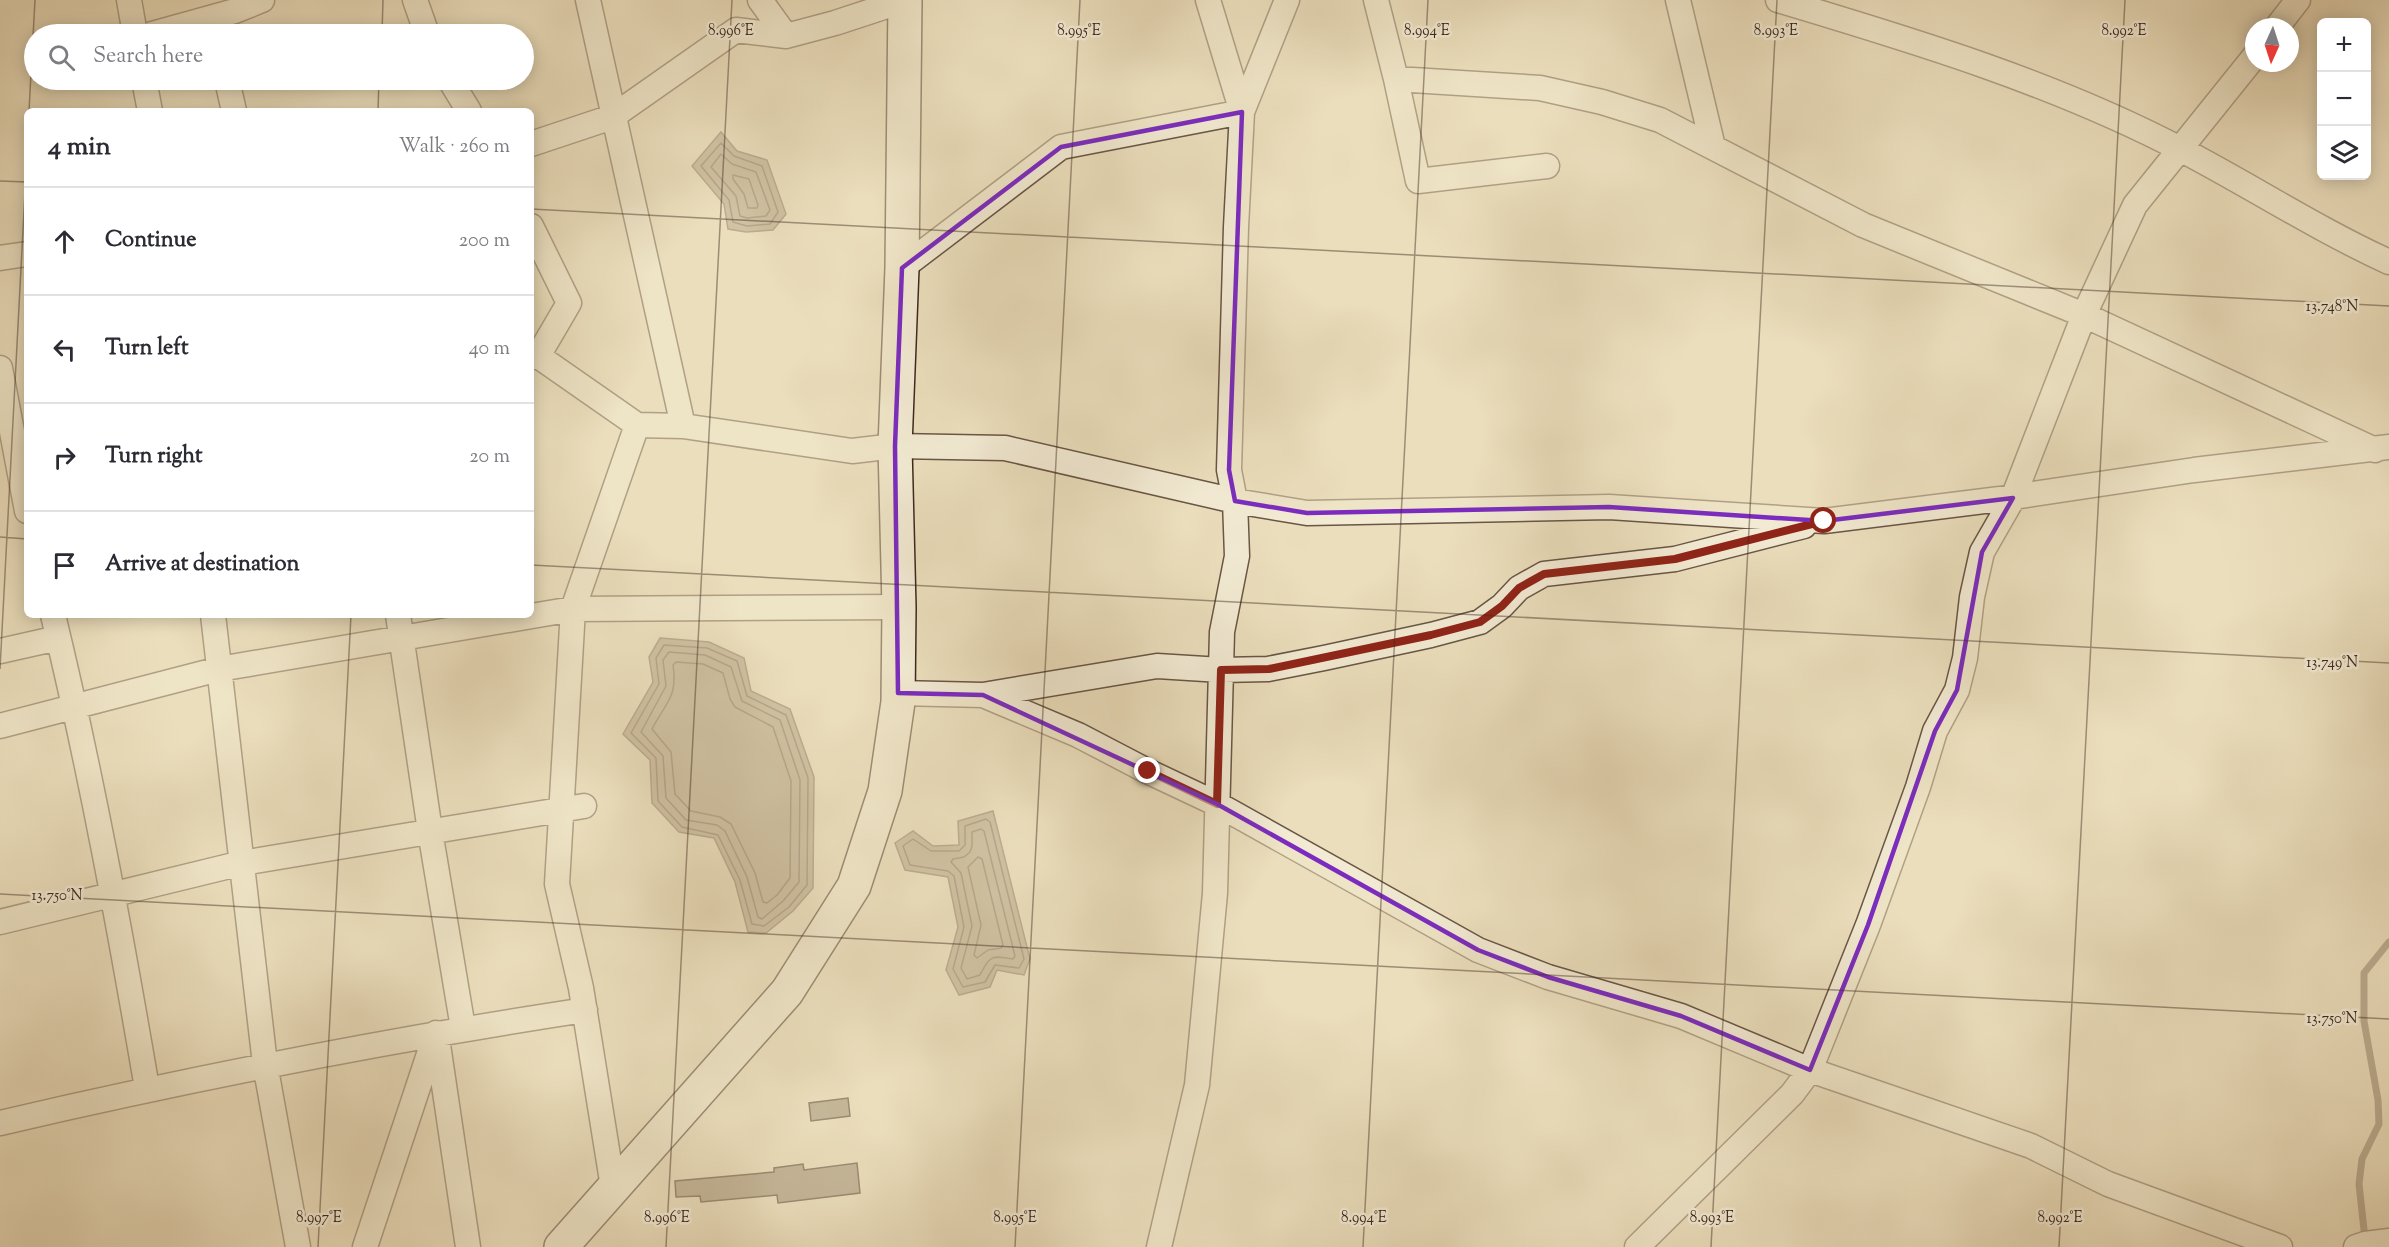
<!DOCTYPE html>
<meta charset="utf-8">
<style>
body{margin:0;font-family:"Sorts Mill Goudy",serif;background:#f2f2f3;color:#2b2b33}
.controls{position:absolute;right:18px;top:18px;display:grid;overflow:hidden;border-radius:9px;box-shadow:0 3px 15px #0003}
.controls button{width:54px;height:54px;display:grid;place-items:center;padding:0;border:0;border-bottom:2px solid #e1e1e2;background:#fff;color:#2b2b33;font:30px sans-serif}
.compass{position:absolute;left:2245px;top:18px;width:54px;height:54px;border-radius:50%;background:#fff;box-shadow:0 3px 15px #0003;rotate:183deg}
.stop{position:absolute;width:18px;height:18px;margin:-14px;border:4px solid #8f2418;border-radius:50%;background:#fff}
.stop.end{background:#8f2418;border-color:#fff;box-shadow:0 2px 6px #0008}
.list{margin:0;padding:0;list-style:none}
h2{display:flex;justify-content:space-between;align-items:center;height:78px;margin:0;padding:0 24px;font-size:26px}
h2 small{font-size:20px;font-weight:400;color:#7c7c81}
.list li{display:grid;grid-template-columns:39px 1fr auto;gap:18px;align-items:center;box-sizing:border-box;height:108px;padding:0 24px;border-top:2px solid #e1e1e2}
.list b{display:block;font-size:22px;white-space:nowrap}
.list em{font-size:20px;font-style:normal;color:#7c7c81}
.icon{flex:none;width:33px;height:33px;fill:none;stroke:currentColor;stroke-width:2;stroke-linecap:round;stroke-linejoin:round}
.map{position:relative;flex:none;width:2389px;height:1247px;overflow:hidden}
.search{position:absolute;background:#fff;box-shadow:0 3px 15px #0003;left:24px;top:24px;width:510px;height:66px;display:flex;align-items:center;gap:15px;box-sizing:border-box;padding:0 21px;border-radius:33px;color:#7c7c81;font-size:22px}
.panel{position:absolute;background:#fff;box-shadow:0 3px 15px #0003;left:24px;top:108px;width:510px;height:510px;border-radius:9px}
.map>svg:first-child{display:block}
.water{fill:#b0a086;stroke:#82705c;stroke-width:1.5}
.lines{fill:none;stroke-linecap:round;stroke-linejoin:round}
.shore{stroke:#776452;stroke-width:1.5}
.stream{stroke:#82705c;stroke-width:7}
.building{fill:#988770;stroke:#3e281d;stroke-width:1.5}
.street-casing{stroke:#695645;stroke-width:27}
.secondary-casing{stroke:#3e281d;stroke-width:36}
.street{stroke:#f2ead3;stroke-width:24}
.secondary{stroke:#f2ead3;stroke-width:33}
.route{stroke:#8f2418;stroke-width:8}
.marked{fill:none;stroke:#7b2cbf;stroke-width:4.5;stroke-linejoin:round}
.ticks{fill:none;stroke:#3e281d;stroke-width:1.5;stroke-opacity:0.45}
.ticks-label{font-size:15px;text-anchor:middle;fill:#3e281d;stroke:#f2ead3;stroke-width:5;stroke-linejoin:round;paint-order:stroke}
</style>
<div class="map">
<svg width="2389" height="1247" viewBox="0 0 2389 1247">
<rect width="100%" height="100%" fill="#ebdebc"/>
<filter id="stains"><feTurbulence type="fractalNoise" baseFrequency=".00333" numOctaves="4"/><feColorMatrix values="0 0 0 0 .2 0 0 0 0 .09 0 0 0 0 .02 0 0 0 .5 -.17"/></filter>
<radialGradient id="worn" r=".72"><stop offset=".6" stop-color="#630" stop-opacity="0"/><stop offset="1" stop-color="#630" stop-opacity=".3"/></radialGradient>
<path class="water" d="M721,132L737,151L767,160L786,214L773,230L746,232L728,229L724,204L692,166Z
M660,638L709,642L744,658L751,691L790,709L814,777L813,888L793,911L766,933L748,932L735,882L714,838L679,832L652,803L650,760L623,734L653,682L649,657Z
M993,811L1030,959L1024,975L997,970L990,987L959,995L946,970L958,927L948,877L905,870L895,843L913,831L933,846L959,845L958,821Z"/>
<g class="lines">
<path class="shore" d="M721,143L734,156L762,166L778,212L770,224L747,226L733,222L729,200L701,166Z
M721,154L732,164L756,172L770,210L766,216L747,218L740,216L736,196L711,167Z
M733,175L749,179L758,205L757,208H748L744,194L733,179Z
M664,645L707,648L737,661L747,696L786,715L808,778L807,885L789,907L764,926L752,924L740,880L718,835L682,827L658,801L656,758L631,733L659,684L656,658Z
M669,652L705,655L731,667L742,701L780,720L800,780L799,882L783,901L762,919L758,917L747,877L725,831L717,825L686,820L666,798L663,756L641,732L666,686L663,660Z
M676,662L703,664L723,673L730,699L735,707L773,727L791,781L790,878L777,895L767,903L763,902L755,873L731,824L720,817L691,811L675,794L671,752L652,729C666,702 678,697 673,665Z
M986,819L990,822L1024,959L1019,968L995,965L985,982L963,987L953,969L964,927L954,876L948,871L910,865L903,846L913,839L931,851H959L965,845V826Z
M981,829L984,831L1015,956L1013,959C991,955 990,956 980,975L967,979L961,968L972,926L961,873L951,862L953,859L964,857L970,852L972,846V832Z
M978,857L982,859L1003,945L1001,948L988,950L977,958L974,955L981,925L968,867Z"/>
<path class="stream" d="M2365,1239L2359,1184L2362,1159L2379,1124L2378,1100L2364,1021V973L2389,942"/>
</g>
<path class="building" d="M848,1098L850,1116L811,1121L809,1103Z
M857,1163L860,1193L778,1203L777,1195L701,1202L700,1196L676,1197L675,1181L774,1172V1168L803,1164L804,1170Z"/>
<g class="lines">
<defs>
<path id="street" d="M129,0L135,34
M415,0L427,34
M588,0L683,426
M760,0L786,36L835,23L905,0
M1376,0L1396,79L1540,88L1602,102L1660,120L1863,225L2084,315L2375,450
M1678,0L1713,147
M1778,0C1915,41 2054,83 2182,150C2251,186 2317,229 2389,262
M2277,27L2298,0
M152,34L235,11L262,0
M1396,79L1418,181L1547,166
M144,80L150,111
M227,80L234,111
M450,80L469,111
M531,144L612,117L736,30L786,36
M531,226L569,303L538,356
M0,258L27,254
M902,268L1061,147L1242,112L1287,0
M531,357L538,356L637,425L683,426L852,451L895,446L1005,448L1235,501L1307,513L1609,507L1824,521L2000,499L2194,470L2389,447
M0,368L27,511
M53,615C91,772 120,930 147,1088
M213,615L265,1064L298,1247
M398,615L430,831L463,1028
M0,651L58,638
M898,693L983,695L1078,735L1147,771L1217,804L1478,950L1548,977L1681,1016L1810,1070L2031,1146L2108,1184L2280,1247
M983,695L1157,666L1221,670L1268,669L1324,658L1431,635L1480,622L1502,606L1519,588L1544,574L1675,559L1804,526
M0,726L219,669L573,609L899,607
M0,922L242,863L584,806
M437,1038L468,1247
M0,1123C194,1078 388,1040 585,1010
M613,1187L581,988L557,884L573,609L637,425
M365,1247L436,1033
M1159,1247L1197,1085L1215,893L1222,632L1237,556L1235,501L1229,470L1236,227L1242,112L1208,0
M1637,1247L1792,1094L1810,1070L1868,925L1918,787L1935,731L1957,690L1965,658L1972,597L1982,552L2013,498L2084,315L2135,205L2254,57
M2356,1247L2365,1244L2389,1241"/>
<path id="secondary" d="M561,1247L787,992L854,886L885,791L898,702L899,607L895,446L902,268L905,0"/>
</defs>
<use href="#street" class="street-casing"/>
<use href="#secondary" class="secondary-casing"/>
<use href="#street" class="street"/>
<use href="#secondary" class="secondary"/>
</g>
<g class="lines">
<path class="route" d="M1148,771L1217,804L1221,670L1269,669L1431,635L1480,622L1502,606L1519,588L1544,574L1675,559L1824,521"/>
</g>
<path d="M0 0H2389V1247H0ZM1242,112L1229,470L1235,501L1307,513L1609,507L1824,521L2013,498L1982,552L1957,690L1935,731L1868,925L1810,1070L1681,1016L1548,977L1478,950L1217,804L983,695L898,693L895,446L902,268L1061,147Z" fill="#ebdebc" fill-opacity=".55" fill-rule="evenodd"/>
<path class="marked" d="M1242,112L1229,470L1235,501L1307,513L1609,507L1824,521L2013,498L1982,552L1957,690L1935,731L1868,925L1810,1070L1681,1016L1548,977L1478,950L1217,804L983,695L898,693L895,446L902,268L1061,147Z"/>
<path class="ticks" d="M382,34L383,0M29,111L35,0M378,111L379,80M0,181L27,182M531,209L2389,306M0,537L27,539M531,565L2389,663M0,669L27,154M0,894L2389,1019M318,1247L351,615M666,1247L732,0M1015,1247L1080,0M1363,1247L1428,0M1711,1247L1777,0M2059,1247L2125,0"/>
<g class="ticks-label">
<text x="731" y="35">8.996°E</text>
<text x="1079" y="35">8.995°E</text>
<text x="1427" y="35">8.994°E</text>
<text x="1776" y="35">8.993°E</text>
<text x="2124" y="35">8.992°E</text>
<text x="2332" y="311">13.748°N</text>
<text x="2332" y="667">13.749°N</text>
<text x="57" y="900">13.750°N</text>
<text x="2332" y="1023">13.750°N</text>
<text x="319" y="1222">8.997°E</text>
<text x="667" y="1222">8.996°E</text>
<text x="1015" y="1222">8.995°E</text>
<text x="1364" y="1222">8.994°E</text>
<text x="1712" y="1222">8.993°E</text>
<text x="2060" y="1222">8.992°E</text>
</g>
<rect width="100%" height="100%" filter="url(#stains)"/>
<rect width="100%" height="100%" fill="url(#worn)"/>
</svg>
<div class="controls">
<button>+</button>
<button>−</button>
<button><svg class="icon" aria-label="layers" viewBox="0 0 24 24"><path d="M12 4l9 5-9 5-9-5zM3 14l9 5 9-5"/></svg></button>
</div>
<svg class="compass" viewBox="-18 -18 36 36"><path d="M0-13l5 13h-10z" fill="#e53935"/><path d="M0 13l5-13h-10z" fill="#7c7c81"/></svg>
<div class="stop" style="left:1824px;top:521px"></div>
<div class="stop end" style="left:1148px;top:771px"></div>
<div class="search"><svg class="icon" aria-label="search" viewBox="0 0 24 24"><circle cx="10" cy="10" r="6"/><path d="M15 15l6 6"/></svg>Search here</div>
<section class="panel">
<h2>4 min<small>Walk · 260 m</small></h2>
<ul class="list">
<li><svg class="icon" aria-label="ahead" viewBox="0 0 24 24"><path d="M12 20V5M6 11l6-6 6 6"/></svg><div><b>Continue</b></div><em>200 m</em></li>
<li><svg class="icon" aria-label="left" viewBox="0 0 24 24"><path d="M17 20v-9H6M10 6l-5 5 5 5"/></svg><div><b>Turn left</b></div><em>40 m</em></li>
<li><svg class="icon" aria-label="right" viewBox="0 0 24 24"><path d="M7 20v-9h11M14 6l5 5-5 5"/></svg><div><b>Turn right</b></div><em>20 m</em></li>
<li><svg class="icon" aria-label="arrive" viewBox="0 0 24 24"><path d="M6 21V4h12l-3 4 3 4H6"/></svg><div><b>Arrive at destination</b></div></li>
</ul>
</section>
</div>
